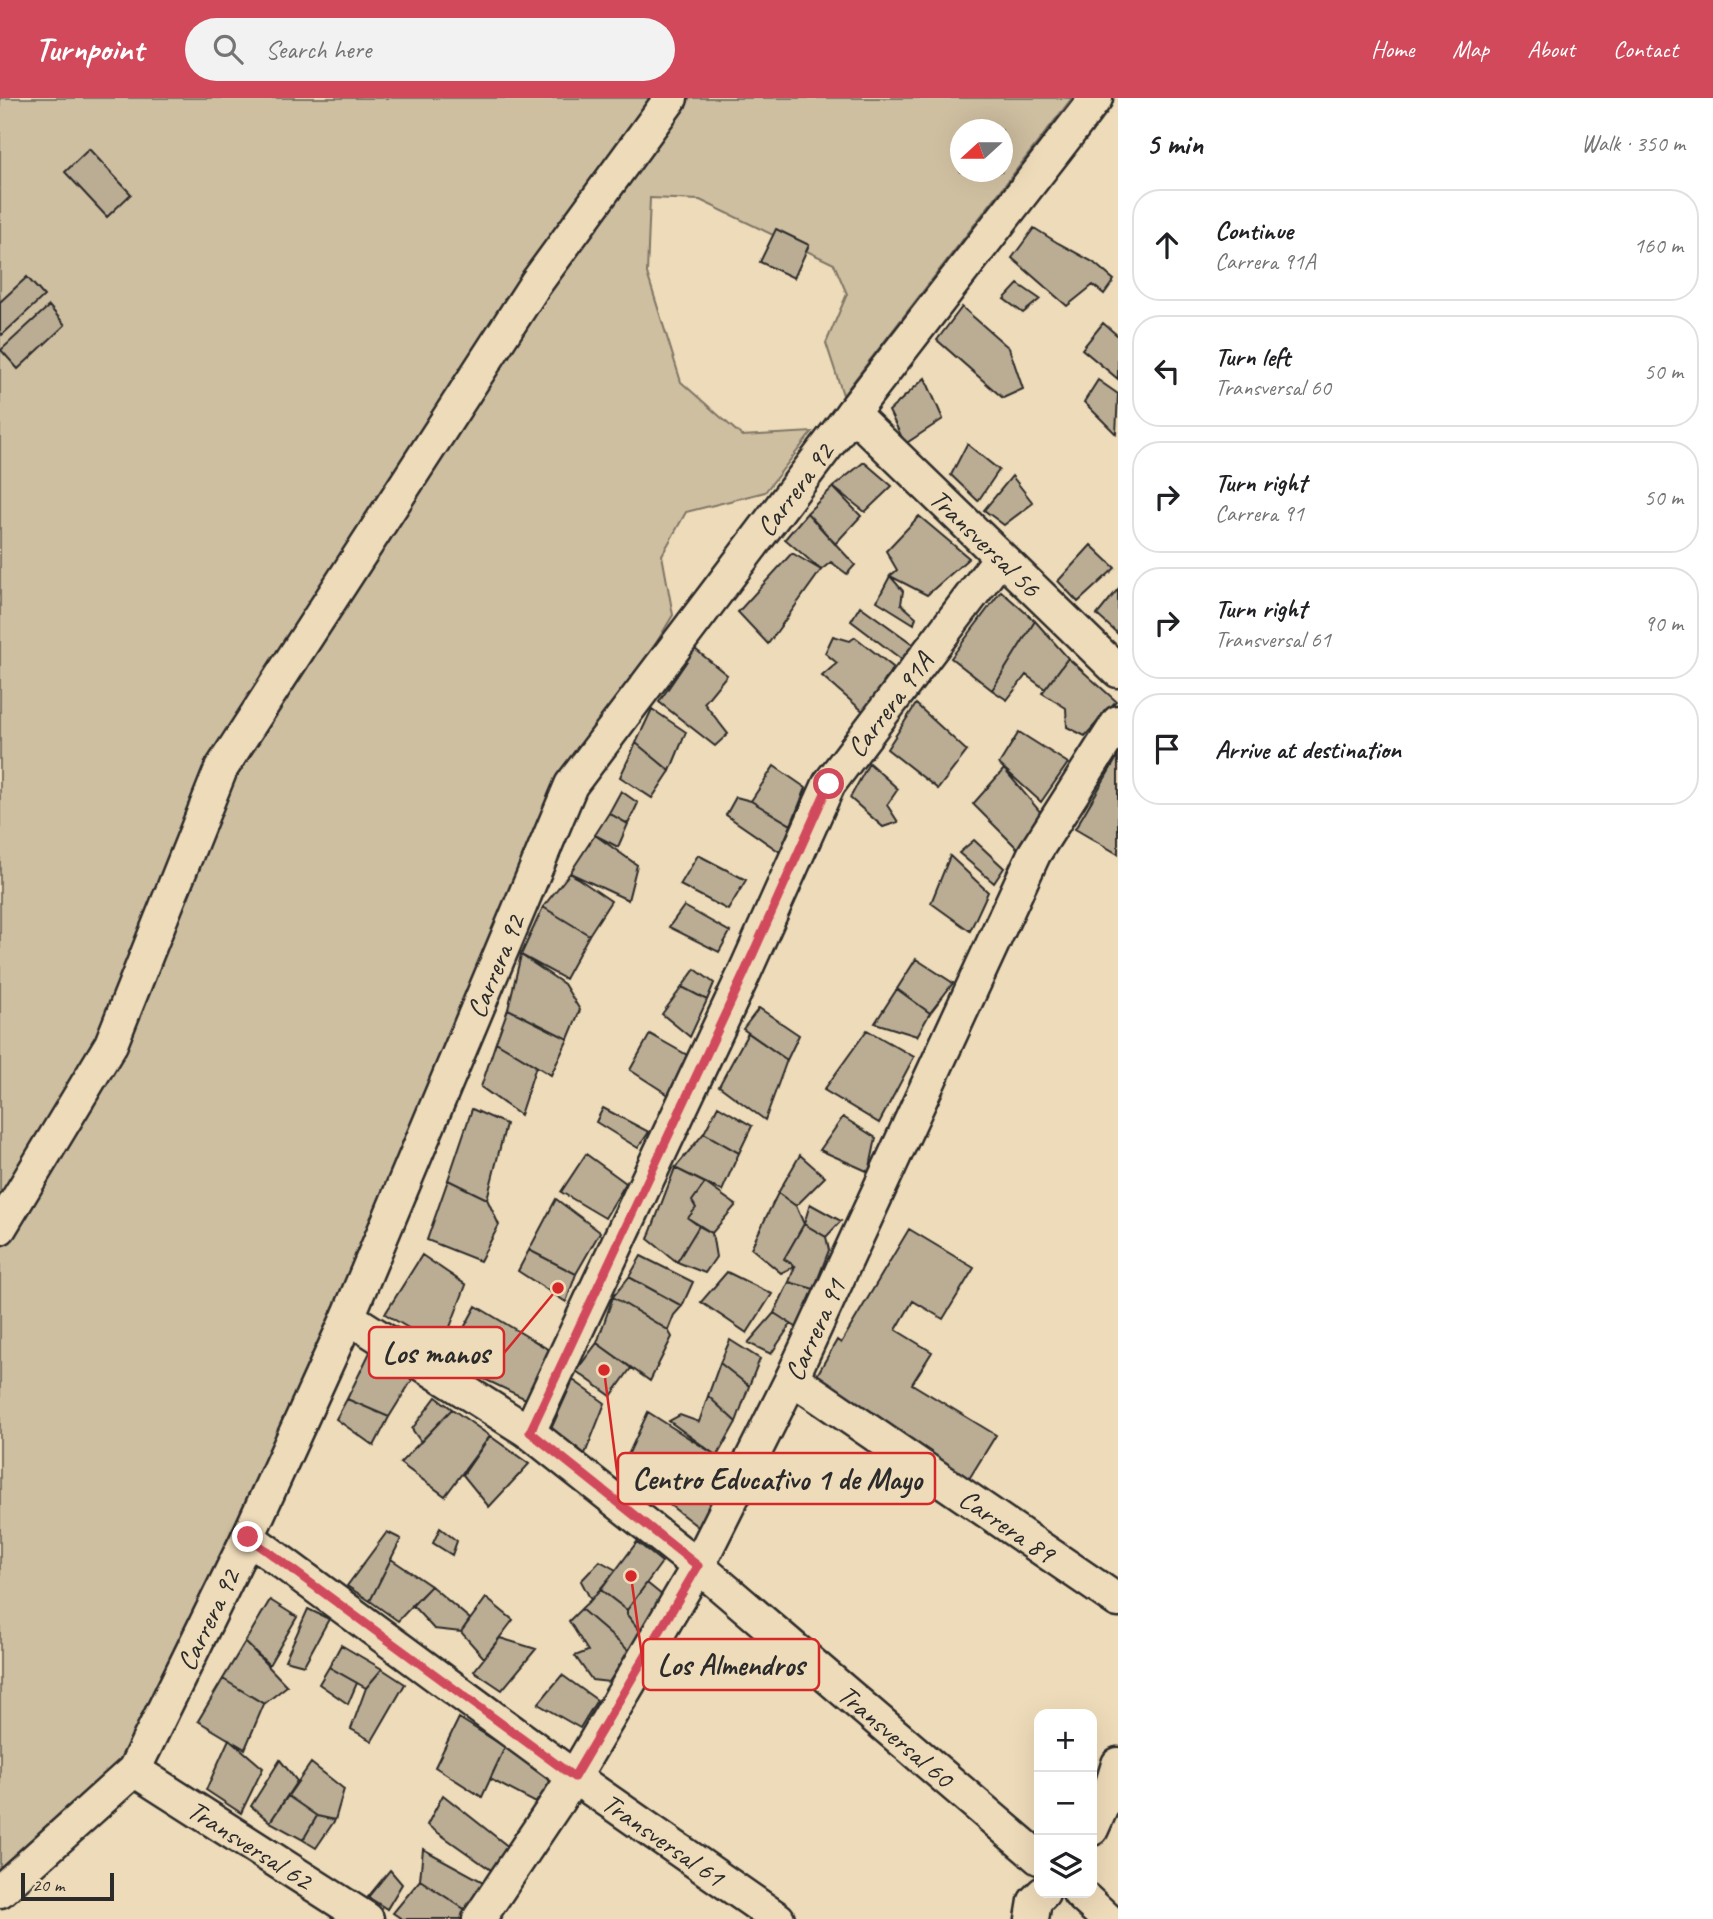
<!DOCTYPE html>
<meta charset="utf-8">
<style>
body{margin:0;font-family:Caveat,sans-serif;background:#f2f2f2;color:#202124}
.controls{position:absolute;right:21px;bottom:21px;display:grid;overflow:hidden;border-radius:14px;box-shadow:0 7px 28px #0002}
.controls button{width:63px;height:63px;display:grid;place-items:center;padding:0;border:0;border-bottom:2px solid #e0e0e0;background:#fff;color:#202124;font:35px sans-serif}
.compass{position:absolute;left:950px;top:21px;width:63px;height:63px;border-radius:50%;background:#fff;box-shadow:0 7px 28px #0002;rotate:249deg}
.scale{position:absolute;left:21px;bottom:18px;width:93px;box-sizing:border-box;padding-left:7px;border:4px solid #2b2b2b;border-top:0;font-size:19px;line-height:24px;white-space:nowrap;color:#2b2b2b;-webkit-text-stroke:5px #eedbb9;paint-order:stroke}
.stop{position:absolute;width:21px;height:21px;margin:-16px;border:5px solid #d1495b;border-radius:50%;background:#fff}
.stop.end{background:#d1495b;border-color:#fff;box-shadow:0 2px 7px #0008}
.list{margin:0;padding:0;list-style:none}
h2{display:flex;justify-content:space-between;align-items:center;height:91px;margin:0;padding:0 28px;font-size:30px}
h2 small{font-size:23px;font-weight:400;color:#757577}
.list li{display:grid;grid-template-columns:46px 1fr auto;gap:21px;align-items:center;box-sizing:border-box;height:112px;margin:0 14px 14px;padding:0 14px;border:2px solid #e0e0e0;border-radius:28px}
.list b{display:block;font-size:26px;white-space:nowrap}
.list p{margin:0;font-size:23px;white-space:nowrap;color:#757577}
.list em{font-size:23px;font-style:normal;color:#757577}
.icon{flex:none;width:38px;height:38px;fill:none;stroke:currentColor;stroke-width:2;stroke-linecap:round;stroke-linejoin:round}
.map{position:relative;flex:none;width:1118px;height:1821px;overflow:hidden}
header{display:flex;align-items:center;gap:42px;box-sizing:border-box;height:98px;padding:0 35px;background:#d1495b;color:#fff}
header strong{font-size:33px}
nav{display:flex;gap:38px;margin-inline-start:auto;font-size:24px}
.search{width:490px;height:63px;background:#f2f2f2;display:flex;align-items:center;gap:18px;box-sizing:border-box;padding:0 24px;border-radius:38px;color:#757577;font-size:26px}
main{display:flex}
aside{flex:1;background:#fff}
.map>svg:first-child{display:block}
.green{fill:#cfbfa1;stroke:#7d7566;stroke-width:2;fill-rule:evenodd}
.building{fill:#bbad94;stroke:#2b2b2b;stroke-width:2}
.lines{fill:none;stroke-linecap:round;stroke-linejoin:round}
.minor-casing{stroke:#2b2b2b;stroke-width:37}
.minor{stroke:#eedbb9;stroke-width:32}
.route{stroke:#d1495b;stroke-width:9}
.labels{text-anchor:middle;stroke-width:6;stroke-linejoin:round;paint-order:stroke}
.street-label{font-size:28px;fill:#2b2b2b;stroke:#eedbb9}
.leader{fill:none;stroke:#d62828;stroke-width:2.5}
.callout-dot{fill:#d62828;stroke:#eedbb9;stroke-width:2.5}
.callout{fill:#eedbb9;stroke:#d62828;stroke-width:2.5}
.callout-label{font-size:30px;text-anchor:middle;font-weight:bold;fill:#2b2b2b}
</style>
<header>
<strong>Turnpoint</strong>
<div class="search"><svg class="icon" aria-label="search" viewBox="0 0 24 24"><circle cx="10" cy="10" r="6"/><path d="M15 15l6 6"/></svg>Search here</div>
<nav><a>Home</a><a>Map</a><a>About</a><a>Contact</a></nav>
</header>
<main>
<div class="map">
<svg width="1118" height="1821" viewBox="0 0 1118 1821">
<rect width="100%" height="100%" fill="#eedbb9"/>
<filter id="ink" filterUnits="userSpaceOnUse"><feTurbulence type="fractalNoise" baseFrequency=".0143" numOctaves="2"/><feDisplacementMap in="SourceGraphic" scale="14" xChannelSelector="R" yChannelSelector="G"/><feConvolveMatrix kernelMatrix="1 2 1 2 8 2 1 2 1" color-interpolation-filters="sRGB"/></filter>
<g filter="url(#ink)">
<path class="green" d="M0,0H1072L843,297L826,245L847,196L834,166L700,102L650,100L647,175L681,284L742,338L812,334L765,394L686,414L662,457L673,517L571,687L134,1672L0,1793ZM960,32H1002V74H960Z"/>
<path class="building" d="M89,51L131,96L107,119L65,74Z
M1034,130L1058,145L1093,164L1114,182L1104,196L1093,187L1067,208L1012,160Z
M776,131L809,147L794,180L760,164Z
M27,179L44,198L2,237L0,234V204Z
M1018,186L1040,201L1023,215L1004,201Z
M49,208L65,227L18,271L1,252Z
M962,209L1009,250L1023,291L1003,300L937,242Z
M1103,225L1118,238V281L1082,251Z
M925,280L943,321L905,346L889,313Z
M1098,282L1118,296L1116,336L1084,304Z
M967,346L999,372L978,403L951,377Z
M864,364L892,388L865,414L833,389Z
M1012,378L1033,405L1004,427L984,412Z
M833,389L861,418L835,446L807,415Z
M807,415L855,467L847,476L831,464L821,472L785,441Z
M919,418L969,460L927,497L890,478L897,472L886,453Z
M1091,447L1115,470L1078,504L1058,483Z
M792,455L821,472L768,546L738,514Z
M890,478L903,493L901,506L916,519L914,526L877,503Z
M1118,491V536L1097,517Z
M1001,493L1035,523L992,592L951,560Z
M860,508L914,547L901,561L851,523Z
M1035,523L1068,560L1045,591L1026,577L1007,602L992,592Z
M833,538L850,543L855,539L893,569L865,615L822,578L837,565L825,555Z
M695,551L727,577L704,605L728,636L715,648L659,604Z
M1068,560L1116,603L1085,638L1067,629L1066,610L1042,595Z
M916,606L967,653L938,691L887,651Z
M652,611L686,634L670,673L636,645Z
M1019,634L1068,665L1041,704L999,666Z
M636,645L670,673L652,700L620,679Z
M1118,658V756L1075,731Z
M869,665L898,691L887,707L898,724L883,729L850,700Z
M774,668L806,690L791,727L751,703Z
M1004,671L1042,716L1021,754L973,706Z
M621,693L638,705L628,726L609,715Z
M736,699L751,703L791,727L780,754L726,717Z
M609,715L628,726L618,749L595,737Z
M595,737L637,767L628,802L570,775Z
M974,742L1004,770L994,785L959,755Z
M698,757L746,782L728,812L680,787Z
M950,758L988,794L970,833L931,805Z
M570,775L611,803L589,837L543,809Z
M684,808L730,834L719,854L669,829Z
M543,809L589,837L565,881L521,857Z
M521,857L564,886L580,912L568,941L508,911Z
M916,861L953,885L930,915L897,891Z
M695,871L714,885L707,902L682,889Z
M682,889L707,902L690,939L662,916Z
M897,891L930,915L917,938L875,925Z
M759,910L799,937L787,962L743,931Z
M508,911L568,941L551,977L496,944Z
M867,932L914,959L879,1025L824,992Z
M748,935L787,962L765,1022L719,988Z
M650,936L694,961L678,1003L630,972Z
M496,944L536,968L520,1017L481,989Z
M718,1008L752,1028L739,1055L704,1035Z
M603,1010L649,1034L638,1050L596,1024Z
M472,1011L506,1026L487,1101L448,1082Z
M843,1019L876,1040L869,1074L820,1052Z
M704,1035L739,1055L722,1093L675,1070Z
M586,1056L626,1085L605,1120L561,1094Z
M800,1057L825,1079L796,1108L778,1095Z
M675,1070L705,1085L692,1103L696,1110L688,1120L699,1128L677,1164L648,1141Z
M448,1082L487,1101L499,1127L480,1163L427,1142Z
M705,1085L736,1107L712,1135L688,1120L696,1110L692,1103Z
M778,1095L796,1108L804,1126L784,1161L795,1168L781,1175L751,1150Z
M556,1101L600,1134L576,1176L529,1152Z
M810,1106L841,1123L826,1139L804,1126Z
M804,1126L826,1139L829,1152L814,1191L789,1184L795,1168L784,1161Z
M699,1128L712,1135L716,1159L705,1175L677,1164Z
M909,1131L974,1170L943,1221L913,1203L896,1232L932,1254L912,1286L996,1337L969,1381L812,1286L837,1242L841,1245Z
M529,1152L576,1176L566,1204L518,1173Z
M422,1157L466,1187L442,1250L385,1216Z
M641,1158L693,1184L682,1208L629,1179Z
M727,1174L772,1196L747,1235L701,1204Z
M629,1179L682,1208L674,1217L668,1232L613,1199Z
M789,1184L814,1191L799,1231L774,1215Z
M613,1199L668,1232L672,1239L650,1283L597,1245Z
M476,1208L556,1256L528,1302L474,1276L464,1287L447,1261Z
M774,1215L791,1226L771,1256L748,1245Z
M730,1242L760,1261L749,1288L720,1265Z
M597,1245L631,1270L611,1298L576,1273Z
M371,1252L412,1282L389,1319L347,1301Z
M720,1265L749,1288L736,1324L708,1298Z
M573,1282L605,1305L585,1356L551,1331Z
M708,1298L736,1324L717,1358L669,1323L680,1317L699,1324Z
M436,1299L452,1311L421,1344L412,1331Z
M347,1301L389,1319L374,1348L336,1321Z
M452,1311L490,1338L445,1398L400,1365Z
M648,1314L717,1358L722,1393L702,1432L622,1370Z
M490,1338L529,1366L489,1409L463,1377Z
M440,1430L457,1443L452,1457L433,1445Z
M387,1434L401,1441L370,1503L347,1488Z
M637,1444L662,1464L627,1512L601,1492Z
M391,1461L431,1488L398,1523L370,1503Z
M600,1463L616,1472L591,1502L581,1483Z
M647,1485L663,1498L641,1534L627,1517V1512Z
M431,1488L470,1521L461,1534L434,1531L412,1507Z
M601,1492L627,1512V1517L641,1534L629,1553L581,1511Z
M486,1500L513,1522L484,1560L461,1534Z
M270,1502L297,1519L269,1567L245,1544Z
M308,1511L329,1521L304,1567L285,1562Z
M581,1511L629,1553L609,1584L592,1582L575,1558L588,1553L569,1523Z
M500,1540L536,1551L502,1592L474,1573Z
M245,1544L287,1588L264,1606L223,1581Z
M341,1547L382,1571L366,1590L329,1569Z
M329,1569L357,1585L348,1606L319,1586Z
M382,1571L405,1586L372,1643L351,1631L366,1590Z
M562,1577L597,1602L580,1630L538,1606Z
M223,1581L264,1606L245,1651L198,1623Z
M459,1620L505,1649L482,1699L435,1669Z
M229,1641L263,1670L241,1715L206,1692Z
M505,1649L554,1680L538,1706L490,1681Z
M280,1662L297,1683L270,1724L251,1708Z
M311,1665L344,1691L335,1722L317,1718L288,1698Z
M443,1697L510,1750L494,1774L427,1727Z
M288,1698L317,1718L303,1742L270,1724Z
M317,1718L335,1722L316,1750L303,1742Z
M423,1751L487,1786L469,1814L420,1782Z
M390,1772L402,1786L387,1811L368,1799Z
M420,1782L469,1814L465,1821H402L393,1815Z"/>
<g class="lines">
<defs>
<g id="minor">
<path id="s1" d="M852,315L1118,573"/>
<path d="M0,1130L111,946L221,671L536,185L671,0"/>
<path id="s2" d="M348,1219L529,1334L698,1468L1039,1760"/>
<path id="s3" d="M792,1280L1118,1503"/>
<path id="s4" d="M529,1334L743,878L829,686L1000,460"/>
<path id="s5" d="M248,1439L574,1679L778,1821"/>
<path id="s6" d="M134,1672L367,1821"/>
<path d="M1092,1731L1112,1686L1118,1666"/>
<path id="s7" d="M0,1793L134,1672L248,1439L348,1219L571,687L852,315L1096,0"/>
<path d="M1079,1795L1107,1821"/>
<path id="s8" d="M479,1821L574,1679L698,1468L792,1280L1034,756L1118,624"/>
<path d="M1032,1821L1035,1803L1043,1795"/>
</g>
</defs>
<use href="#minor" class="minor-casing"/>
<use href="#minor" class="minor"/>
</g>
</g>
<g class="lines" filter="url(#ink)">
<path class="route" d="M248,1439L574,1679L698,1468L530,1334L743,878L829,686"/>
</g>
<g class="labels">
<g class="street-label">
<text dy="10" stroke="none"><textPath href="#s7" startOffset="1629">Carrera 92</textPath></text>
<text dy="10" stroke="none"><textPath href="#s1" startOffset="186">Transversal 56</textPath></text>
<text dy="10" stroke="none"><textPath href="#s4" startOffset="814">Carrera 91A</textPath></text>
<text dy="10" stroke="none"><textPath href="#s7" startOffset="1062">Carrera 92</textPath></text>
<text dy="10" stroke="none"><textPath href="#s8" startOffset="679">Carrera 91</textPath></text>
<text dy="10" stroke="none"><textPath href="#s3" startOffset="261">Carrera 89</textPath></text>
<text dy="10" stroke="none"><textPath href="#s7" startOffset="348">Carrera 92</textPath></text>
<text dy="10" stroke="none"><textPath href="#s2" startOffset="691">Transversal 60</textPath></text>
<text dy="10" stroke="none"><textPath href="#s5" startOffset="514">Transversal 61</textPath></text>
<text dy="10" stroke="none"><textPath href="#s6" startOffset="138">Transversal 62</textPath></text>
</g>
</g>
<path class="leader" d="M558 1190L504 1255M604 1272L618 1381M631 1478L643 1566"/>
<g class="callout-dot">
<circle cx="558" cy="1190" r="7"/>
<circle cx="604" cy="1272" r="7"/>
<circle cx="631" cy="1478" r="7"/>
</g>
<g class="callout">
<rect x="369" y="1229" width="135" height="51" rx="7"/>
<rect x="618" y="1355" width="317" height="51" rx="7"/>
<rect x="643" y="1541" width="176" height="51" rx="7"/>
</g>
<g class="callout-label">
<text x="436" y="1265">Los manos</text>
<text x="777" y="1391">Centro Educativo 1 de Mayo</text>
<text x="731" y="1577">Los Almendros</text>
</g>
</svg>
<div class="controls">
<button>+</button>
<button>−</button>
<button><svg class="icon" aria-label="layers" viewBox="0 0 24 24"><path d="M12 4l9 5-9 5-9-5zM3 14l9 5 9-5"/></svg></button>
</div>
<svg class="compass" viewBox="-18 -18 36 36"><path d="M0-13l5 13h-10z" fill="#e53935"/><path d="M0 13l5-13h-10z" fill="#757577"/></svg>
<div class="scale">20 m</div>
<div class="stop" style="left:829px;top:686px"></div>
<div class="stop end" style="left:248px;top:1439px"></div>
</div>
<aside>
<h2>5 min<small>Walk · 350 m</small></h2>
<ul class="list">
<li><svg class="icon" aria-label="ahead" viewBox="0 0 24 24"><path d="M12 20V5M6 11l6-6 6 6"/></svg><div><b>Continue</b><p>Carrera 91A</p></div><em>160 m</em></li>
<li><svg class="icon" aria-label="left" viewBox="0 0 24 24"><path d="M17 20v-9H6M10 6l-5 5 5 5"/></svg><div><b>Turn left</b><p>Transversal 60</p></div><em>50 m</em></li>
<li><svg class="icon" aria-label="right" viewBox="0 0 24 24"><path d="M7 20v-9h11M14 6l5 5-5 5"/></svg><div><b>Turn right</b><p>Carrera 91</p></div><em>50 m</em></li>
<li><svg class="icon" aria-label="right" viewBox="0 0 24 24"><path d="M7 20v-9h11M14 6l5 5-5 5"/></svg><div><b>Turn right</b><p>Transversal 61</p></div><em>90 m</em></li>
<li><svg class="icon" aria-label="arrive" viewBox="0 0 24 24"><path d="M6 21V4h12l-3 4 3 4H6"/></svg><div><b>Arrive at destination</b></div></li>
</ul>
</aside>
</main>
